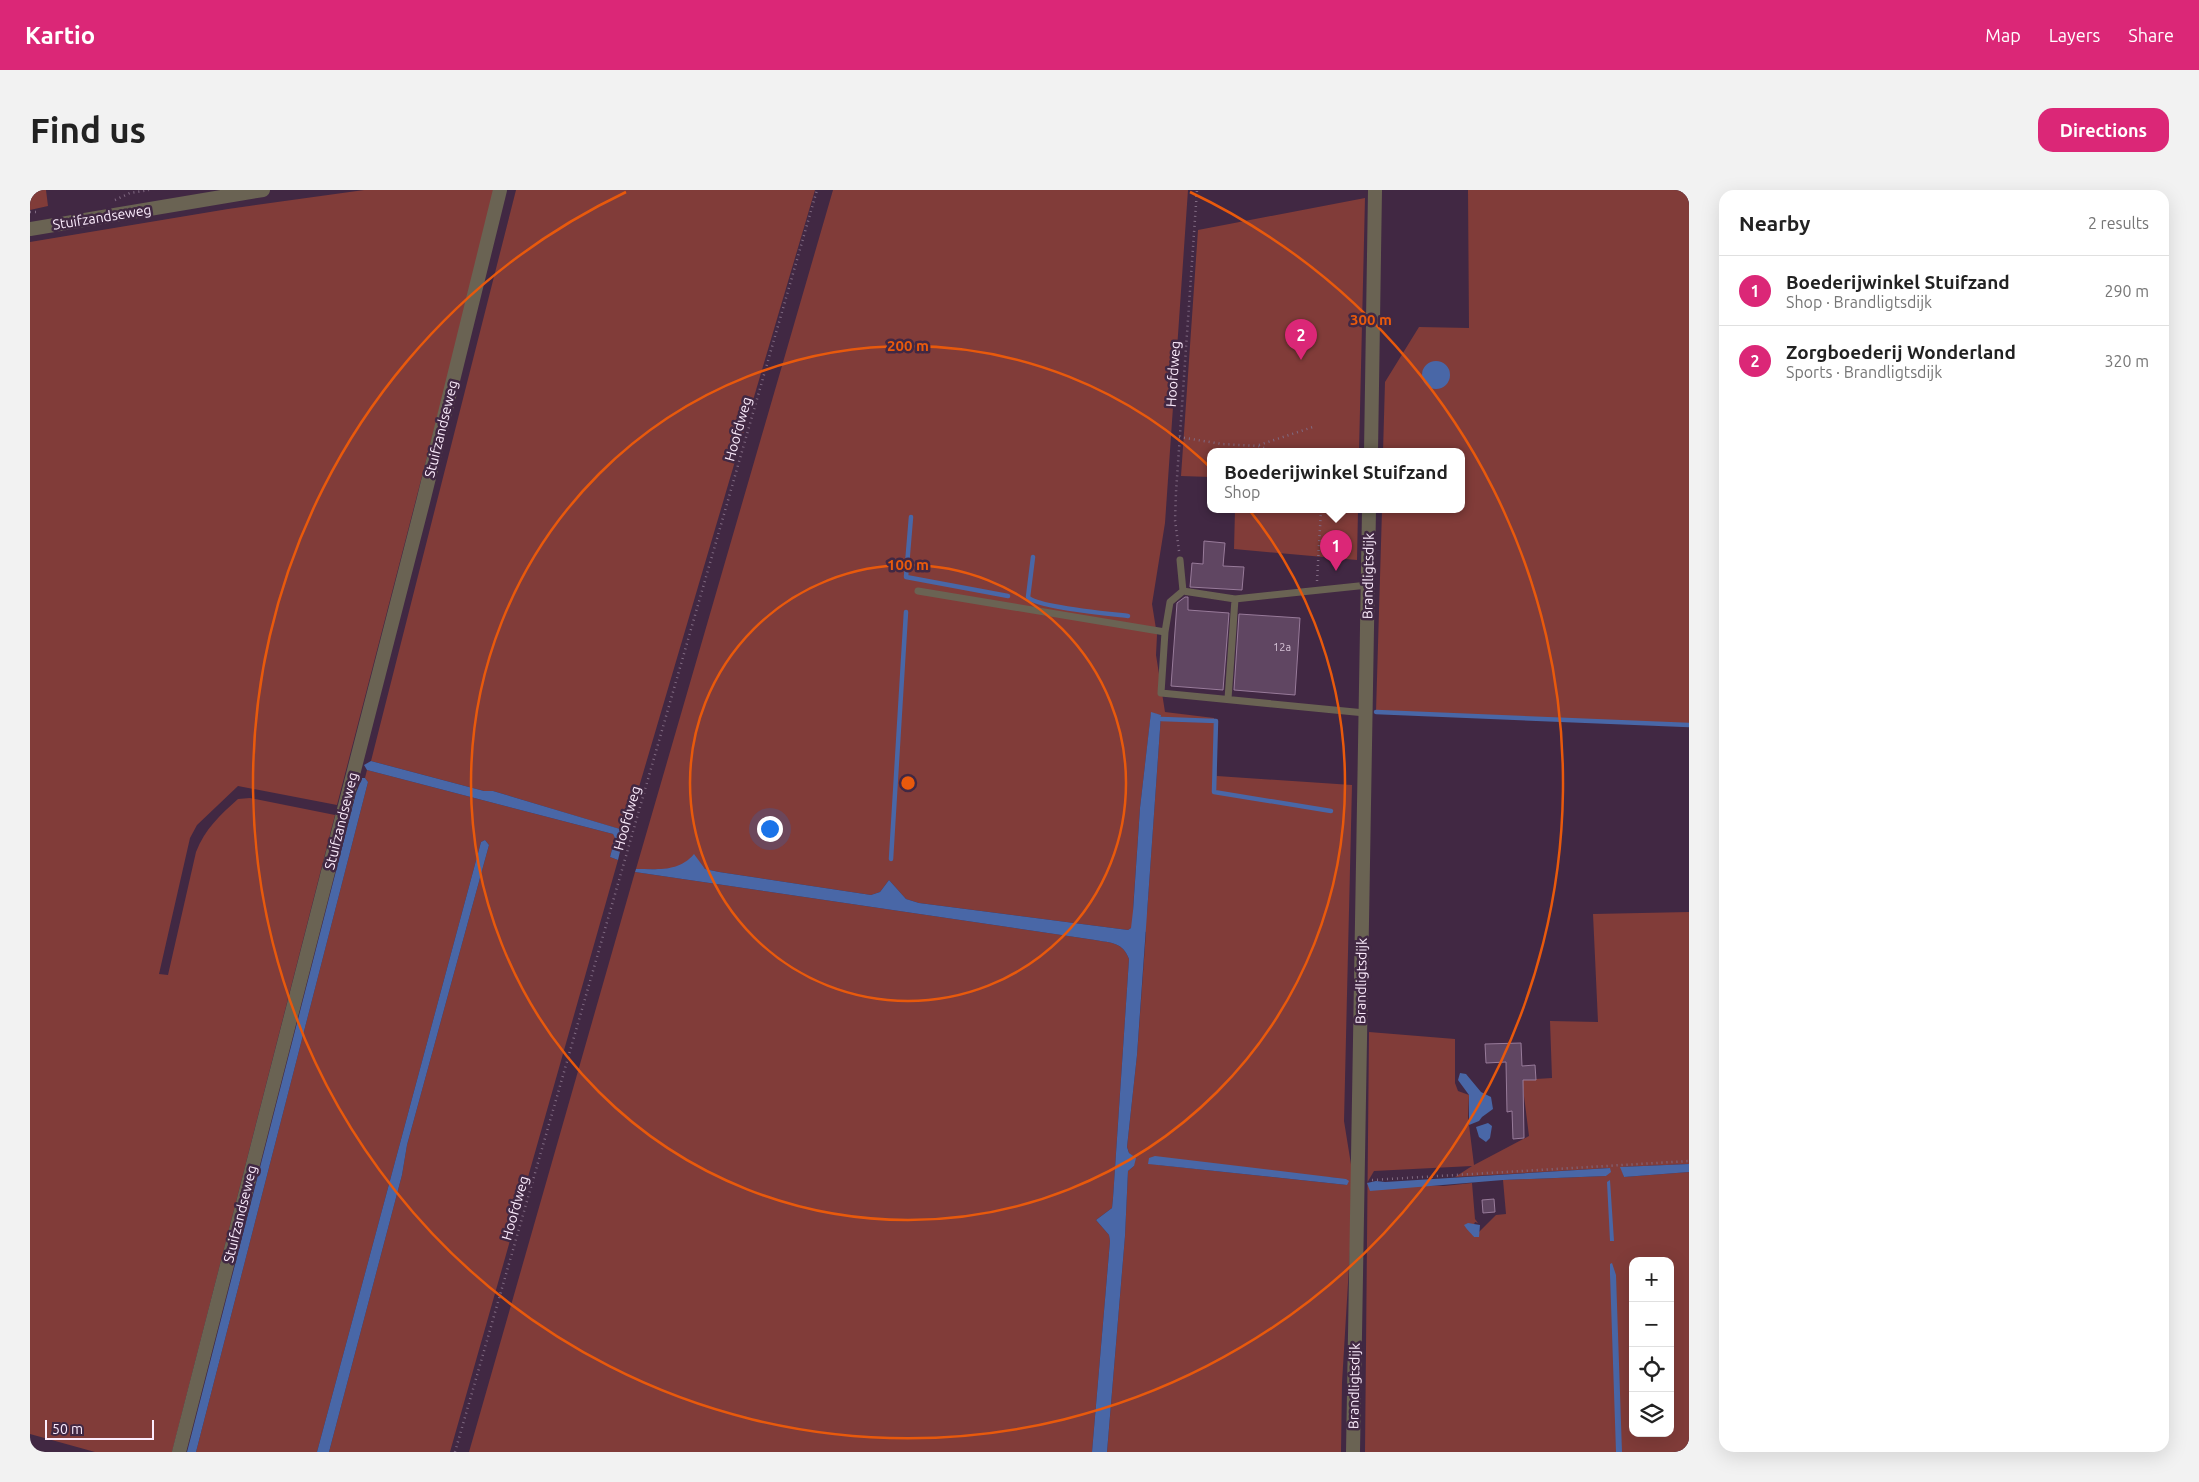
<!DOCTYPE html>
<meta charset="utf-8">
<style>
body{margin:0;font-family:Ubuntu,sans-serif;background:#f2f2f2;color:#222}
.controls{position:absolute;right:15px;bottom:15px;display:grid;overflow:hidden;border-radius:10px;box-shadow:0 5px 20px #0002}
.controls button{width:45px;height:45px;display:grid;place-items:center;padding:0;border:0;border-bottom:1px solid #e0e0e0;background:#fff;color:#222;font:25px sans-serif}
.scale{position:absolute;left:15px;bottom:12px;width:109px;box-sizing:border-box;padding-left:5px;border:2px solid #fcecfd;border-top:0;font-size:14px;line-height:18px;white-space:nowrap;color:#fcecfd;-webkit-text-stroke:4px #412843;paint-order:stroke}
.you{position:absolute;left:739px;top:638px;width:18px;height:18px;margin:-12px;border:4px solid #fff;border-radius:50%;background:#1a73e8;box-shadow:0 0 0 8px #1a73e833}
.badge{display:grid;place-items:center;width:32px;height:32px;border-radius:50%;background:#db2777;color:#fff;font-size:16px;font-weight:700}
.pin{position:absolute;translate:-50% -41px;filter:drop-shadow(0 1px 2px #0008)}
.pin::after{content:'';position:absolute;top:26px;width:18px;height:15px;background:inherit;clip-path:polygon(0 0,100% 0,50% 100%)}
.popup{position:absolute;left:1177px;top:258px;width:258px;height:65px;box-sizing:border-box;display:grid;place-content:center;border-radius:10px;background:#fff;filter:drop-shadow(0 1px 4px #0005);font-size:16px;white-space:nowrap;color:#767676}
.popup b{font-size:19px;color:#222}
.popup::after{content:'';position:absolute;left:50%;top:100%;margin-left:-10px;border:10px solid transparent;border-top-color:#fff}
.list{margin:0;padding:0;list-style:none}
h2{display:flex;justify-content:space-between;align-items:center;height:65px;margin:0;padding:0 20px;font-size:21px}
h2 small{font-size:16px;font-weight:400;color:#767676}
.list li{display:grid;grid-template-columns:32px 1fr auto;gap:15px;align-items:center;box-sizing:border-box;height:70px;padding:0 20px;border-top:1px solid #e0e0e0}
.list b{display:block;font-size:19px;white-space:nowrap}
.list p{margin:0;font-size:16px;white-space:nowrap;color:#767676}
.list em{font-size:16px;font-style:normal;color:#767676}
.icon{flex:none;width:28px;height:28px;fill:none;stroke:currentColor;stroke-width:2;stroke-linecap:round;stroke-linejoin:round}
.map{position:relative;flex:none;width:1659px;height:1262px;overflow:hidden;border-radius:15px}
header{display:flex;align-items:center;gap:30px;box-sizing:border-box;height:70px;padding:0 25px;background:#db2777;color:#fff}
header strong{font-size:24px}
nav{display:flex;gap:28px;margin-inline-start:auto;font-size:18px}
.intro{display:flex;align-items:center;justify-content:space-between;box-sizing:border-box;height:120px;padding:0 30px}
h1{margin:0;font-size:35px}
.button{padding:12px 22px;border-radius:15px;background:#db2777;color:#fff;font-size:18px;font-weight:700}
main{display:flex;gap:30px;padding:0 30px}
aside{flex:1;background:#fff;border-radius:15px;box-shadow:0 5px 20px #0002}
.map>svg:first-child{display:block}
.green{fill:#813c39;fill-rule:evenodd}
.water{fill:#4967a7}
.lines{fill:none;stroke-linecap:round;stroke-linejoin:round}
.stream{stroke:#4967a7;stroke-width:4.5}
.building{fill:#604662;stroke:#987b9a}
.path{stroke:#806a82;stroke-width:2.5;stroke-dasharray:1 4;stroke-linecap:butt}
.service{stroke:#6a6353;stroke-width:7}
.minor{stroke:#6a6353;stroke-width:14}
.tertiary{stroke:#6a6353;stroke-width:14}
.ring{fill:none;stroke:#e8590c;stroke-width:2.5}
.labels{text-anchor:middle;stroke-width:5;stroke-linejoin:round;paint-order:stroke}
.number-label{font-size:11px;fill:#d5c2d6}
.street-label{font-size:14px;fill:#fcecfd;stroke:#412843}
.centre{fill:#e8590c;stroke:#412843;stroke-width:2.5}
.ring-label{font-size:15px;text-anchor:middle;font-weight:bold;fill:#e8590c;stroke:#412843;stroke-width:5;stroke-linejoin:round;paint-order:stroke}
</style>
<header>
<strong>Kartio</strong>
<nav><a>Map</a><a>Layers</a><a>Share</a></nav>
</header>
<div class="intro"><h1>Find us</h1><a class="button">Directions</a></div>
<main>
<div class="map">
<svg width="1659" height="1262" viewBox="0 0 1659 1262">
<rect width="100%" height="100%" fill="#412843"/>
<path class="green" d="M0,0H16L18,16L0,20Z
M334,0H466L307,615L208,596L167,635L160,648L129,784L138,785L166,662C175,639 190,625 208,609L220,608L305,625L142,1262H65L0,1244V52L198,19Z
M486,0H785L596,641L463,601H454L341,571Z
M803,0H1158L1135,333L1122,414L1127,445L1126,465L1135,522L1184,528L1187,586L1322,595L1314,931L1324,993L1312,1193L1311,1262H1077L1095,1046L1098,981L1104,976L1097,957L1107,865L1116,742L1101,738L1098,740L889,713L876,709L859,690L850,702L841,705L689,682L675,679L669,673C660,673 655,675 646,677C633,681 619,679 606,679ZM1121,523L1131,525L1117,723L1103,720L1110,618ZM1119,974L1307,988L1317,995Z
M1438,0H1659V536L1346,522L1352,320H1431V262H1353L1355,192L1389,137L1439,138Z
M1335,8L1329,262H1181V287L1151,286L1168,40Z
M1205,320H1328L1327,370L1204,359Z
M337,580L583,644L585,647L580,667L588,670L420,1262H299L372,985L377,955L459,655L455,650L451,652L287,1262H166L338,592L335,588Z
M605,682L1065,750C1081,753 1093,752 1099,769L1083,1008L1082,1018L1066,1030L1079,1045L1080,1051L1062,1262H439Z
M1659,722V974L1591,977L1594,987L1659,982V1262H1335L1339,842L1425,849V893L1428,901L1439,905L1438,927L1444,975L1499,946L1492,890L1522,888L1520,831L1568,832L1563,724ZM1442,976L1425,987L1580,978L1576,986L1473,990L1476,1024L1466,1025L1444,1047L1441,1041L1445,1032L1448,1033L1445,1029L1442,993L1414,996L1337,993L1344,981ZM1603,1071H1640V1243H1603Z"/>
<path class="water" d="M1392 185a14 14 0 1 1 28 0a14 14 0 1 1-28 0Z
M1121,522L1131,525L1107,865L1097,957L1099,963L1106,968L1104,976L1098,981L1095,1046L1077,1262H1062L1080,1051L1079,1045L1066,1030L1082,1018L1083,1008L1099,769C1093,752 1081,753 1065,750L605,682L606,679C628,679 649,682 664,664L675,679L689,682L841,705L850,702L859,690L876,709L889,713L1098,740L1101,738L1103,721L1110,618Z
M341,571L454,601H463L590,639L594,645L588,670L580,667L585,648L583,644L337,580L334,575Z
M332,588H335L338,592L166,1262H157L326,603Z
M455,650L459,655L377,955L372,985L299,1262H287L451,652Z
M1430,883L1436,884L1451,902L1461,907L1463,919L1452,927L1449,931L1439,935V905L1428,890Z
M1458,933L1462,936L1460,948L1456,952L1449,947L1446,937Z
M1125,966L1316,989L1319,991L1317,995L1118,974L1119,968Z
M1659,974V982L1594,987L1590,977Z
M1580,978L1581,982L1576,986L1473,990L1340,1001L1337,993L1346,991L1355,992Z
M1580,990L1584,1051H1580L1577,992Z
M1438,1033L1450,1035L1449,1047H1444C1441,1043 1437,1040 1434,1035Z
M1582,1073L1586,1085L1592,1262H1586L1580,1084V1074Z"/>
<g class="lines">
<path class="stream" d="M881,327L876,387L978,406
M1003,367L998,407C1005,417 1081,424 1098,426
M1346,522L1659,535
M1131,529L1186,531L1184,602L1301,621
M861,669L876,422"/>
</g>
<path class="building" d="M1174,351L1195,353L1193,376L1214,377L1212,400L1160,397L1162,373L1173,374Z
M1155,407H1158V420L1199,423L1193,500L1141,496L1147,413Z
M1209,424L1270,428L1265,505L1204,500Z
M1491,853L1492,876L1505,875L1506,890H1493L1494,948L1483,949L1482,921L1477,922L1476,872L1456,873L1455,854Z
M1464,1009L1465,1022L1453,1023L1452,1010Z"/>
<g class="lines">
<path class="path" d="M85,10L100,3L119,0
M0,22H8
M1149,247L1192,254L1228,256L1246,262
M1229,255L1283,237
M1149,361L1145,330L1146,302L1167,0
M1287,391L1291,320
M1342,990L1659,971
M425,1262L787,0"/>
<path class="service" d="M1150,370L1153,401L1205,409L1198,509
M888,401L1135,442L1131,503L1335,523
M1205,409L1338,395
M1135,442L1140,412L1153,401"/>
<path class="minor" d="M1341,262L1345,0
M149,1262L393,312L470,0
M1323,1262L1339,320"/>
<path class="tertiary" d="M0,39L233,0"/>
</g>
<g class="ring">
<circle cx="878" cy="593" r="218"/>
<circle cx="878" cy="593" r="437"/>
<path d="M1160 2A655 655 0 1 1 596 2"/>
</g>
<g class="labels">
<g class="number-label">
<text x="1252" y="461">12a</text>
</g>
<g class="street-label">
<text transform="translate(72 27) rotate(-9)" y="5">Stuifzandseweg</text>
<text transform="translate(1143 184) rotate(-86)" y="5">Hoofdweg</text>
<text transform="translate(411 239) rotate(-76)" y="5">Stuifzandseweg</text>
<text transform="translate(708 239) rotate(-74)" y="5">Hoofdweg</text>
<text transform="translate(1338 386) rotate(-89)" y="5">Brandligtsdijk</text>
<text transform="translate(597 628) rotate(-74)" y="5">Hoofdweg</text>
<text transform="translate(311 631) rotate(-76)" y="5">Stuifzandseweg</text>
<text transform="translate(1331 791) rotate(-89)" y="5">Brandligtsdijk</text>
<text transform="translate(485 1018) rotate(-74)" y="5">Hoofdweg</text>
<text transform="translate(210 1024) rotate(-76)" y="5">Stuifzandseweg</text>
<text transform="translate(1324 1196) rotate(-89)" y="5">Brandligtsdijk</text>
</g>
</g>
<circle cx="878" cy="593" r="8" class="centre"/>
<g class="ring-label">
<text x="1341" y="135">300 m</text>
<text x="878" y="161">200 m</text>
<text x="878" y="380">100 m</text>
</g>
</svg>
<div class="controls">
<button>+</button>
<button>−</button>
<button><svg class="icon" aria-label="locate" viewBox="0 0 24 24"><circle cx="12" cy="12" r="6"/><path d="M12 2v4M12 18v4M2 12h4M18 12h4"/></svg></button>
<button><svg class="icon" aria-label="layers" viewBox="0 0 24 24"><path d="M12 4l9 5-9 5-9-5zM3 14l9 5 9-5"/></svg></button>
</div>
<div class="scale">50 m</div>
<div class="you"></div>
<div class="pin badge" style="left:1306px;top:381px">1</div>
<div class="popup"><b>Boederijwinkel Stuifzand</b>Shop</div>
<div class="pin badge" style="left:1271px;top:170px">2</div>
</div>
<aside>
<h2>Nearby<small>2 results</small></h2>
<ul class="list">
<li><span class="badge">1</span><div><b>Boederijwinkel Stuifzand</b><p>Shop · Brandligtsdijk</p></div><em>290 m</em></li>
<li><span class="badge">2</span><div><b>Zorgboederij Wonderland</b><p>Sports · Brandligtsdijk</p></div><em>320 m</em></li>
</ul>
</aside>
</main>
